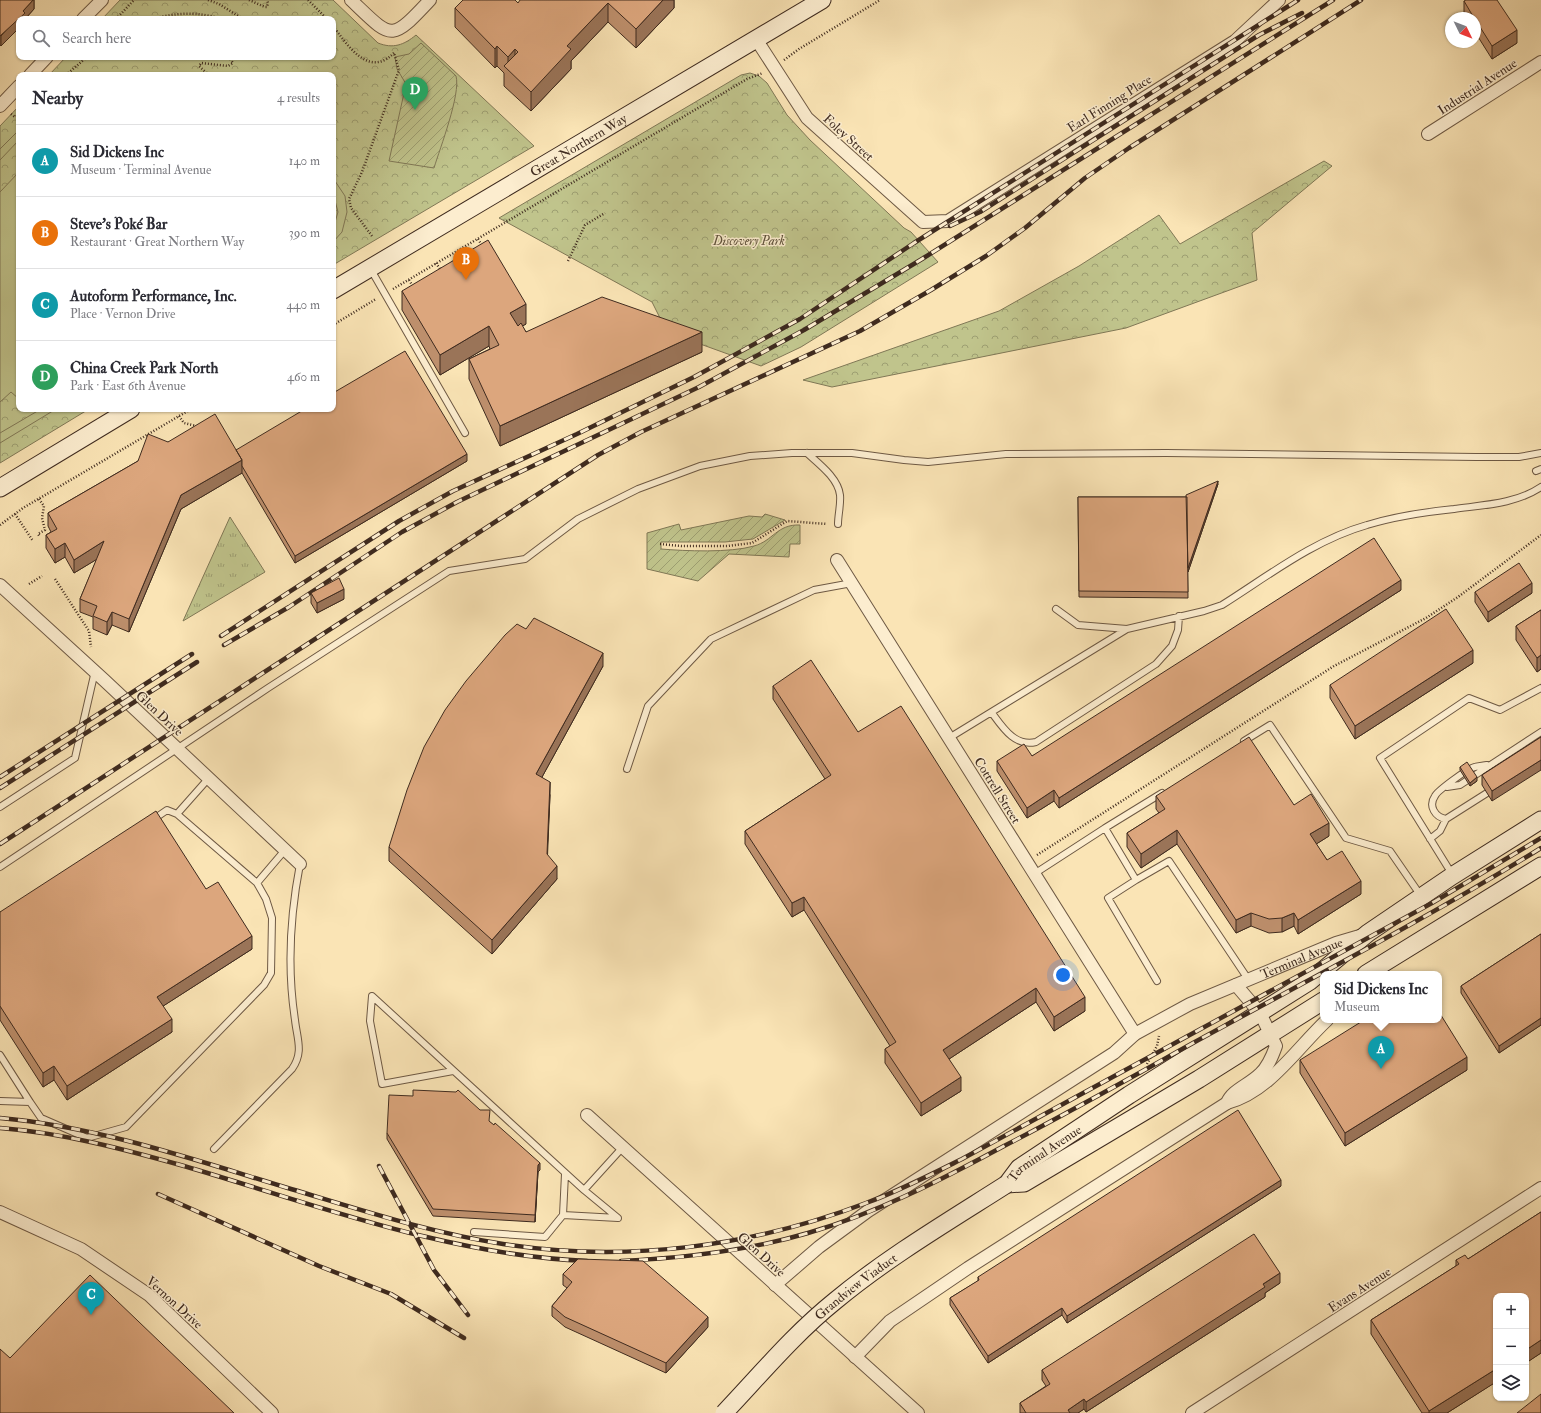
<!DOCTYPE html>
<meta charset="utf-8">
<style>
body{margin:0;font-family:"IM FELL Double Pica",serif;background:#f2f2f3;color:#2b2b33}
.controls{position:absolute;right:12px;bottom:12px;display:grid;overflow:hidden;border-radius:8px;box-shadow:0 1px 3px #0004}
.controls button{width:36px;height:36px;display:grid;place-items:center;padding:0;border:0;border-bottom:1px solid #e1e1e2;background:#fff;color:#2b2b33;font:20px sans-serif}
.compass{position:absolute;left:1445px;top:12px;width:36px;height:36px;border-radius:50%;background:#fff;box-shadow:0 1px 3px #0004;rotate:133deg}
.you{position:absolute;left:1063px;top:975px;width:14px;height:14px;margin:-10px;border:3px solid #fff;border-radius:50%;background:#1a73e8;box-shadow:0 0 0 6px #1a73e833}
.badge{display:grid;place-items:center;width:26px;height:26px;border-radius:50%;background:#2563eb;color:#fff;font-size:13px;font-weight:700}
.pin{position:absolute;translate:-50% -33px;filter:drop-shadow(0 1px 2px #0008)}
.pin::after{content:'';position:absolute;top:21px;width:14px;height:12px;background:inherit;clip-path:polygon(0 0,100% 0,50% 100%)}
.popup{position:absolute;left:1320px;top:971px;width:122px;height:52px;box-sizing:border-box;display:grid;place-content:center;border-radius:8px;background:#fff;filter:drop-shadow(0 1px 3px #0005);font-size:13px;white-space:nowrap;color:#7c7c81}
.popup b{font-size:15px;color:#2b2b33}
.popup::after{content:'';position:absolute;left:50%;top:100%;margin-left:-8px;border:8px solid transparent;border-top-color:#fff}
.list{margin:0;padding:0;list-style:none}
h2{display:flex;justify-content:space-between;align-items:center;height:52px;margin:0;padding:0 16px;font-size:17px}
h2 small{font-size:13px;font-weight:400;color:#7c7c81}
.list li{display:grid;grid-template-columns:26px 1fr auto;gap:12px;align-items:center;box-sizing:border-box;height:72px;padding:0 16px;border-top:1px solid #e1e1e2}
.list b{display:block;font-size:15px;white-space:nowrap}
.list p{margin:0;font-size:13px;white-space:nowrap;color:#7c7c81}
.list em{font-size:13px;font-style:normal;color:#7c7c81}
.icon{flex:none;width:22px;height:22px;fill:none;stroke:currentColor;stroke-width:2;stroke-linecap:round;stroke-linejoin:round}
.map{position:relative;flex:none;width:1541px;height:1413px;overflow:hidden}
.search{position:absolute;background:#fff;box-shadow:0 1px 3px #0004;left:16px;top:16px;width:320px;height:44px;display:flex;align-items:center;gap:10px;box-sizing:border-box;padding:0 14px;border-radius:8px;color:#7c7c81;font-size:15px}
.panel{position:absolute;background:#fff;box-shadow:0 1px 3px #0004;left:16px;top:72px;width:320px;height:340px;border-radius:8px}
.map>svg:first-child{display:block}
.grass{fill:url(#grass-tufts);stroke:#807856}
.forest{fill:url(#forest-crowns);stroke:#807856}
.garden{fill:url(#garden-furrows);stroke:#807856}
.pitch{fill:#c0c48c;stroke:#807856}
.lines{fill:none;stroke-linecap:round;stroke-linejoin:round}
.lane-casing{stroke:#6e5944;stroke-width:8}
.street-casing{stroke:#6e5944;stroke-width:14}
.secondary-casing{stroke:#3f2b1f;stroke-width:19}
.path{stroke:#3f2b1f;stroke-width:2.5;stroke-dasharray:1 2;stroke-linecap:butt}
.lane{stroke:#fcedcf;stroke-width:6}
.street{stroke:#fcedcf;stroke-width:12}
.secondary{stroke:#fcedcf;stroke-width:17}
.rail-casing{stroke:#3f2b1f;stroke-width:4.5}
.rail{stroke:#fcedcf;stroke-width:3;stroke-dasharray:9;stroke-linecap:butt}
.secondary-bridge-casing{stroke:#3f2b1f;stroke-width:19;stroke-linecap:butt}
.secondary-bridge{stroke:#fcedcf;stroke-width:17}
.wall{fill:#bd8f6c;stroke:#3f2b1f}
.shaded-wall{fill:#9a7458;stroke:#3f2b1f}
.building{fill:#dca67d;stroke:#3f2b1f}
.labels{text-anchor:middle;stroke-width:3;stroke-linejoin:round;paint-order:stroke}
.street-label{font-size:13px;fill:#3f2b1f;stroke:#fcedcf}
.park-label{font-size:13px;font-style:italic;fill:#5f513a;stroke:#fcedcf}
</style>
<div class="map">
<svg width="1541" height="1413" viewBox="0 0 1541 1413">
<defs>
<pattern id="grass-tufts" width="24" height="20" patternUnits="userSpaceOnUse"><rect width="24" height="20" fill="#c0c48c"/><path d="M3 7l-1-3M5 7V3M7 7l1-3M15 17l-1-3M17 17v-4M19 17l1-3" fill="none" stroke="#9d9f72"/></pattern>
<pattern id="forest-crowns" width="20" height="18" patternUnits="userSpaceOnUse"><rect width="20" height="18" fill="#c0c48c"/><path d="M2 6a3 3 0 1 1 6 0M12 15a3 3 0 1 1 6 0" fill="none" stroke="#9d9f72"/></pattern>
<pattern id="garden-furrows" width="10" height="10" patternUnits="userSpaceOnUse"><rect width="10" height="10" fill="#c0c48c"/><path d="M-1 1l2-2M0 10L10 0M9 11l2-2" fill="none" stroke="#9d9f72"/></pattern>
</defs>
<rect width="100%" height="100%" fill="#fae4b5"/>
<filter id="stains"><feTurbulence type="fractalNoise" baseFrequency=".005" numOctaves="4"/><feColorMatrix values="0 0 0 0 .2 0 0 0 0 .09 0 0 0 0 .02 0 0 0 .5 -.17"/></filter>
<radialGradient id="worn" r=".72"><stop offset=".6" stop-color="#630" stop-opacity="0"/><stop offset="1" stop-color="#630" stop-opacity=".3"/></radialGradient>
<path class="grass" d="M230,517L265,572L183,621Z"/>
<path class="forest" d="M120,0H333L378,43C393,49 404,45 416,35L534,146L333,265V75H49L66,57H333V19H102Z
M750,73L759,76L767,83L787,115L810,140L904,228L911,232L938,262L801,347L761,366L667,332L652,302L499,218L741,75Z
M19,106V409H89L0,463V126Z
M1324,161L1332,166L1252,233L1257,280L1126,328L832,387L803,380L999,311L1079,266L1159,215L1180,244Z"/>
<path class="garden" d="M421,43L456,76C461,94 440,148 434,168L389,161L406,84L397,69L395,57L409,54Z
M765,514L785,520L753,539L725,542H661V549C685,551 730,553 754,546C773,541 777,524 800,525V544H790L789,557L729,554L698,581L647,569V533L679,524L681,530L749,516L762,517Z"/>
<path class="pitch" d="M19,130V140L0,160V149Z
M19,172V399L11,392L0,402V192Z
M333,178L345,196L347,212L342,232L333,242V229L338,212L333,193Z
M41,409H56L0,443V433Z"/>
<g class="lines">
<defs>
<path id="lane" d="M370,268L465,433
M807,453C819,464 838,478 840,495C841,504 838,515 838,524
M1536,471L1541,469
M1056,609L1078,625L1127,629
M992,713C1003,728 1015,747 1036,742L1156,664L1172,646L1178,630L1179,616
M949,738L1127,629L1204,611L1222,605C1268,576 1314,540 1367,525C1396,516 1425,512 1454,509C1483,505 1516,504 1541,487
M1244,741L1270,725L1346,838L1390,851L1421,896
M627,769L648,706L711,639L814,590L852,583
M1447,787L1460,785L1541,732
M1487,793L1446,819C1435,817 1428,806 1435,796C1437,791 1466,770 1472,768C1476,766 1482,766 1487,765
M0,807L75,758L95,671
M177,814L208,779
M154,819L167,810L177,814L257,883
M1105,828L1162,793
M1430,839L1440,831L1446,819
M0,867L268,688L449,571L525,559L578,519L638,489L700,466L750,456L792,453H852L904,460L928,462L1006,454L1166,453L1476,457H1519L1541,453
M1034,874L1105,828L1136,880L1169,861L1248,979
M1452,874L1380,758L1469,698L1500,710L1541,688
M1136,880L1108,898L1157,981
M0,1055L30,1102
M453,1071L382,1084L370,1021L372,996L584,1190L623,1147
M0,1101L30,1102L41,1118L87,1138L126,1127L264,985L271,973L272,918L266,899L257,883L285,850
M214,1149L292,1069C304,1052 297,1039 295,1020C287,968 290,916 300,864
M563,1215L618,1218L584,1190
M474,1232L545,1237L563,1215L565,1174"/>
<g id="street">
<path d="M351,0C392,39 390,43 430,0"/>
<path d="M83,19L102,0"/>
<path d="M756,39L807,118L923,222L948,221L1235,41L1279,0"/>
<path d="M30,75L47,57"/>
<path d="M0,106L19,86"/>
<path d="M1428,134L1541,62"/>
<path d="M837,560L1135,1034"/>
<path d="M0,585L104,680L300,864"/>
<path d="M1227,1103C1232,1090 1249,1085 1260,1074C1268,1067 1272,1057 1276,1046L1260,1013L1236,985"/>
<path d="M587,1115L918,1413"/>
<path d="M0,1212L81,1249L149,1295L272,1413"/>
<path id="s1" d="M775,1285L819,1247L868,1211L1114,1053L1135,1034L1190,1004L1336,943L1363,935"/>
<path d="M855,1357L890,1321L968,1268L1227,1103C1269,1092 1296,1049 1327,1020"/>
<path d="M1192,1413L1541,1188"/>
</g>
<g id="secondary">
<path id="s2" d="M333,290L822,0"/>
<path d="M0,488L131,409"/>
<path d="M1366,974L1541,866"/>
<path id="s3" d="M1007,1184L1019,1168L1129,1095L1310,981L1368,933L1452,876L1541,820"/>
<path d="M1007,1184L1024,1183L1199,1079L1323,1001"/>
</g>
</defs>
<use href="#lane" class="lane-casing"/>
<use href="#street" class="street-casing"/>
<use href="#secondary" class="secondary-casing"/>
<path class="path" d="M208,0L219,4L243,19
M249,0L265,7H267L268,3L267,0
M308,0L327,19
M116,19L134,0
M154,19C175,12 201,12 221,19
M333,26C347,44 368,79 394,53
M784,60L799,49L880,0
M66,75L87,57
M209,75L199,66L201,63L228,66L233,63L229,57
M11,114L15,117L19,115
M372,236L351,208L349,199L362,172L399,70L394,53
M478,239L483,247
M568,261L585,225L605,213
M436,263L442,272
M409,280L414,288
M393,289L747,79L763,73
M333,325L376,299
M179,416L184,423L196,426
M39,499L44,506L42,518L45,530L38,534L40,537
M15,514L33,541
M0,525L23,508L191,409
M660,544L681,546H727L752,543L787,521L827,524
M55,579L89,631L91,647
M29,584L42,576
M1037,855L1334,666L1426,618L1458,597L1541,535
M1147,1064L1157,1046L1159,1036"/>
<use href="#lane" class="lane"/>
<use href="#street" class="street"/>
<use href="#secondary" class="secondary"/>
<defs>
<path id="rail" d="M950,226L980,212L1259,35L1302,13
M221,636L399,521L453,491L577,434L694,377L800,319L914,243L1298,0
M224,645L289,607L402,532L457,502L699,387L804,330L922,259L1333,0
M0,777L192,654
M0,788L197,662
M0,844L598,455L641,432L860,331L931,290L986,256L1025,228L1085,178L1129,148L1361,0
M0,1118C100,1127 195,1160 291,1189C361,1210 431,1233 503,1244C626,1263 751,1247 866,1203C899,1191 930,1175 962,1159L1432,903L1541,838
M0,1128C63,1133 123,1149 184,1166C317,1205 447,1255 587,1261
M379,1166L434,1270L468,1315
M158,1194L319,1266L391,1294L464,1338
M621,1261C685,1258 747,1251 808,1233C877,1213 941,1180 1004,1146C1068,1113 1130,1078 1193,1043C1310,979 1428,918 1541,848"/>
</defs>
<use href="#rail" class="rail-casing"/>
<use href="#rail" class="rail"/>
<defs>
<g id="secondary-bridge">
<path id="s4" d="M724,1413C760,1375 794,1334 835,1301C888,1257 949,1221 1007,1184"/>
</g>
</defs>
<use href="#secondary-bridge" class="secondary-bridge-casing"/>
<use href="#secondary-bridge" class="secondary-bridge"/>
</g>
<path class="wall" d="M0,0H34V9L25,19H19V28L0,46Z
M674,0V8L636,48L608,22L571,61V69L531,111L504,86V73L497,66L495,68L455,27V8L518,3Z
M1464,1L1517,43L1492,59L1475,32V18H1466L1464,15Z
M402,291L526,324L522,326L526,332L702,352L500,446L469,379V359L490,349L489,346L440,375L402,310Z
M168,442L236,450L467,461L295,563L242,473L181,509L129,632L112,625L107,635L93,629V617L80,612V599L97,559L74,573L65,557L55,563L46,548V535L51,532L48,526V513L138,461Z
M1218,484L1188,572L1187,533L1188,598L1079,597L1078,497H1186Z
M1401,590L1059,808L1054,801L1027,818L997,771V761L1032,756Z
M1475,592L1532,593L1488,622L1475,602Z
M311,593L344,599L317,613L311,603Z
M1541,610V669L1537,672L1516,640V626Z
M1473,663L1355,739L1330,698V685Z
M603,666L542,777L550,795L547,855L557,879L492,954L389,861V847Z
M773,686L858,732L1085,1011L1054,1031L1036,1002L949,1059L961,1091L921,1116L885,1063V1049L890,1046L804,910L792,917L745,844V831L825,779L773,699Z
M1541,737L1492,801L1482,785V775Z
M1460,767L1477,781L1470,786L1460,770Z
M1156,796L1294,805L1329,836L1316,844L1327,860L1361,894L1298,934L1294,926L1282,932L1269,933L1251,926L1236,933L1177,844L1141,868L1127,847V833L1159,813L1156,809Z
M206,889L252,949L163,1006L172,1032L67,1100L54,1080L43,1087L0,1020V912Z
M1541,934V1025L1499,1053L1461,993V986Z
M1300,1060L1467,1070L1345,1146L1300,1073Z
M489,1121L540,1170L538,1172L535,1222L433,1216L387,1139V1133Z
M1281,1186L1067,1323L1062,1315L988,1363L950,1305V1298L978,1281V1277Z
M1541,1212V1353L1447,1413H1422L1371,1334V1320L1456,1266V1260L1468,1259Z
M563,1274L708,1327L666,1373L565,1327L552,1316V1306L567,1288L563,1285Z
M1280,1283L1265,1293V1297L1086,1412L1084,1409L1078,1413H1020V1403L1046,1386L1042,1380V1370Z"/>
<path class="shaded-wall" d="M33,0H34V9L25,19H19V28L1,46V36Z
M663,0H674V8L636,48V29Z
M608,3V22L571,61V69L531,111V92L567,46Z
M1517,30V43L1492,59V46Z
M497,46V66L495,68V49Z
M515,49V69L508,70V57Z
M526,304V324L510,333V313Z
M489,326V346L440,375V355Z
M702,332V352L500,446V426Z
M467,454V461L295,563V556Z
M242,460V473L181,509L129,632V619L181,495Z
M1218,481V484L1188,572V568Z
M104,541V555L74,573V560Z
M65,543V557L55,563V549Z
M1401,580V590L1059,808V798Z
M1532,583V593L1488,622V612Z
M344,589V599L317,613V603Z
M112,612V625L107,635V622Z
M1473,650V663L1355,739V726Z
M603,653V666L536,788V774Z
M1541,655V669L1537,672V658Z
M1541,760V770L1492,801V791Z
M1477,777V781L1470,786V783Z
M550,782V795L547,868V854Z
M1054,790V801L1027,818V808Z
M1329,823V836L1310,848V834Z
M1177,830V844L1141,868V854Z
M557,866V879L492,954V940Z
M1361,881V894L1298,934V920Z
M804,897V910L792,917V903Z
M1251,913V926L1236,933V920Z
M1294,913V926L1282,932V918Z
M252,936V949L157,1010V997Z
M1036,988V1002L943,1063V1050Z
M1085,997V1011L1054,1031V1017Z
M1541,1018V1025L1499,1053V1046Z
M172,1019V1032L67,1100V1086Z
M1467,1057V1070L1345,1146V1133Z
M54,1066V1080L43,1087V1073Z
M961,1077V1091L921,1116V1103Z
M540,1163V1170L538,1172L535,1222L538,1165Z
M1281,1180V1186L1067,1323V1316Z
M1280,1273V1283L1265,1293V1297L1086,1412V1402Z
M1062,1308V1315L988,1363V1356Z
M708,1317V1327L666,1373V1363Z
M1541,1340V1353L1526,1363V1350Z
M1496,1369V1382L1447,1413H1429V1411Z
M1084,1399V1409L1078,1413H1068V1410Z"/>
<path class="building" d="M0,0H33L23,11L25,13L0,36Z
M463,0H515L518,3L520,0H663L636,29L608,3L567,46L571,49L531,92L504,66L518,52L515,49L508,57L497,46L495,49L455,8Z
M1466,0H1497L1517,30L1492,46L1475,19V18H1474L1464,1Z
M488,240L526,304L510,313L518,326L521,323L526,332L602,297L702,332L500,426L469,359L499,345L489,326L440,355L402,291Z
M405,351L467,454L295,556L242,466V460L236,450L305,409H333V393Z
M215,414L242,460L181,495L129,619L112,612L107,622L93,616L97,606L80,599L104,541L74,560L65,543L55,549L46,535L57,529L48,513L138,461L148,434L168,442Z
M1218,481L1217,484L1188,568L1186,495Z
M1078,497H1187L1188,592L1079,591Z
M1374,538L1401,580L1059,798L1054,790L1027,808L997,761L1024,744L1032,756Z
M1519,563L1532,583L1488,612L1475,592Z
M339,578L344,589L317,603L311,593Z
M1446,609L1473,650L1355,726L1330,685Z
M1541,610V655L1537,658L1516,626Z
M534,618L603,653L536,774L550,782L547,854L557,866L492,940L389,847L407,790L424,747L445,710L466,681L505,635L517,624L526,629Z
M811,660L858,732L901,706L1085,997L1054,1017L1036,988L943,1050L961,1077L921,1103L885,1049L896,1042L804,897L792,903L745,831L831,775L773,686Z
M1249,737L1294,805L1311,794L1329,823L1310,834L1327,860L1342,851L1361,881L1298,920L1294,913L1282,918L1269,919L1251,913L1236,920L1177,830L1141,854L1127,833L1165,809L1156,796Z
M1541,737V760L1492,791L1482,775Z
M1467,762L1477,777L1470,783L1460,767Z
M156,811L206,889L218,882L252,936L157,997L172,1019L67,1086L54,1066L43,1073L0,1006V912Z
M1541,934V1018L1499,1046L1461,986Z
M1439,1012L1467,1057L1345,1133L1300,1060L1364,1020H1439Z
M413,1090L456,1092L458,1090L480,1110H490L489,1121L494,1125L495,1123L540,1163L538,1165L535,1215L433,1209L387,1133L389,1095L413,1096Z
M1238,1110L1281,1180L1067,1316L1062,1308L988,1356L950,1298L979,1280L978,1277Z
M1541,1212V1340L1526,1350V1296H1496V1369L1429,1411L1371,1320L1459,1264L1456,1260L1465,1255L1468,1259Z
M1254,1234L1280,1273L1263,1284L1265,1287L1086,1402L1084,1399L1068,1410L1070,1413H1026L1020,1403L1050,1384L1042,1370Z
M578,1259L643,1261L708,1317L666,1363L565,1317L552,1306L572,1282L563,1274Z
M90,1275L234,1413H0V1349L10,1358Z
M1541,1394V1413H1517Z"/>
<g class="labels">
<g class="street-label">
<text transform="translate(1477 86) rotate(-33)" y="5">Industrial Avenue</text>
<text transform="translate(1109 103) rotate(-32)" y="5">Earl Finning Place</text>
<text transform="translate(849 137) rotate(42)" y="5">Foley Street</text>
<text dy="5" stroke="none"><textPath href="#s2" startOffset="285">Great Northern Way</textPath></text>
<text transform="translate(160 713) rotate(43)" y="5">Glen Drive</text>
<text transform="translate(998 790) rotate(58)" y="5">Cottrell Street</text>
<text dy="5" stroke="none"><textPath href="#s1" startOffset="623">Terminal Avenue</textPath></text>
<text dy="5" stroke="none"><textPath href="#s3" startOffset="49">Terminal Avenue</textPath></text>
<text transform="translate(762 1254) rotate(42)" y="5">Glen Drive</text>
<text dy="5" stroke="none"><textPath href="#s4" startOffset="183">Grandview Viaduct</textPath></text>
<text transform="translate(1359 1289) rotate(-33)" y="5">Evans Avenue</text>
<text transform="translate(175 1302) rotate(42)" y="5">Vernon Drive</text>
</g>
<g class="park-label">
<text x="749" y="245">Discovery Park</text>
</g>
</g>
<rect width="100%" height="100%" filter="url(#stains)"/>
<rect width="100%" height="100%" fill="url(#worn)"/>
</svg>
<div class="controls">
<button>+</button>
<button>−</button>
<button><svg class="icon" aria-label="layers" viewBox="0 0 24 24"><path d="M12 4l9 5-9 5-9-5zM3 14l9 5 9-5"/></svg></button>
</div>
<svg class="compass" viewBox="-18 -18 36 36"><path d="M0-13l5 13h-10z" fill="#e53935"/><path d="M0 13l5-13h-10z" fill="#7c7c81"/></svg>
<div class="you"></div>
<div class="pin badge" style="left:1381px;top:1069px;background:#0f9aa8">A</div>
<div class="popup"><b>Sid Dickens Inc</b>Museum</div>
<div class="pin badge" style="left:466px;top:280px;background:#e8710a">B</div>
<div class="pin badge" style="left:91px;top:1315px;background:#0f9aa8">C</div>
<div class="pin badge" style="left:415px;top:110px;background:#2e9e5b">D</div>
<div class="search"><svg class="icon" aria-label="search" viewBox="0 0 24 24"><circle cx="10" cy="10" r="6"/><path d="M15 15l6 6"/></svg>Search here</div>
<section class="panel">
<h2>Nearby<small>4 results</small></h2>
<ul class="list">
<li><span class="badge" style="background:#0f9aa8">A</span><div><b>Sid Dickens Inc</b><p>Museum · Terminal Avenue</p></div><em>140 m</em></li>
<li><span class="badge" style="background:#e8710a">B</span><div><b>Steve's Poké Bar</b><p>Restaurant · Great Northern Way</p></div><em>390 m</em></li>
<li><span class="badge" style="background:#0f9aa8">C</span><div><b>Autoform Performance, Inc.</b><p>Place · Vernon Drive</p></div><em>440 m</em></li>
<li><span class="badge" style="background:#2e9e5b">D</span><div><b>China Creek Park North</b><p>Park · East 6th Avenue</p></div><em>460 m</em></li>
</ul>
</section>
</div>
